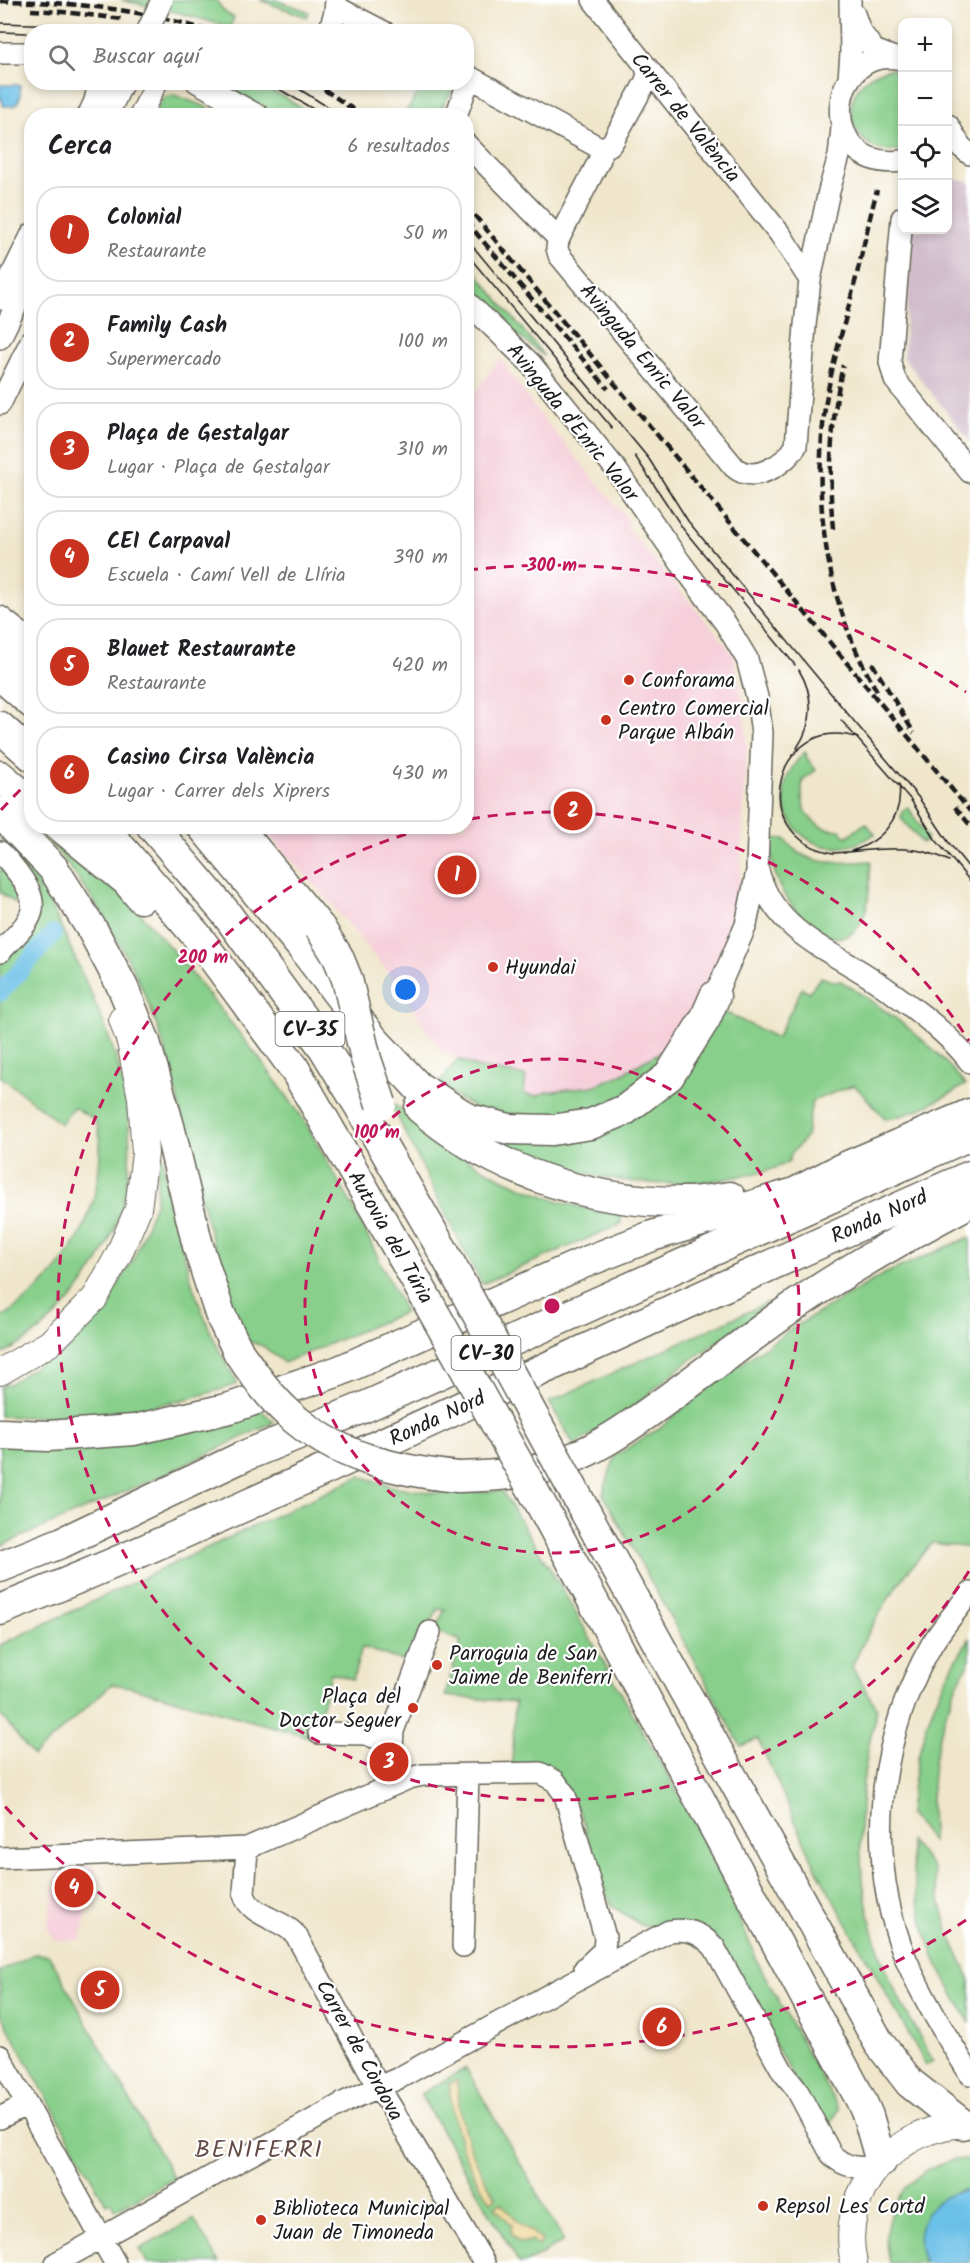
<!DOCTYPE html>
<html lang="es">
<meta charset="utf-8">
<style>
body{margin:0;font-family:Kalam,sans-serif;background:#f6f6f6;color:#202124}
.controls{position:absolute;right:18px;top:18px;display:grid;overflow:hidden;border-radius:12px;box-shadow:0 3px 9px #0003}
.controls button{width:54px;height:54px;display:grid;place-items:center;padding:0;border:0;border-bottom:2px solid #e0e0e0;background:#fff;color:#202124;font:30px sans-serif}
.you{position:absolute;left:406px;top:990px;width:21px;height:21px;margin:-15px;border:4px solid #fff;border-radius:50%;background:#1a73e8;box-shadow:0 0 0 9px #1a73e833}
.badge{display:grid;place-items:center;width:39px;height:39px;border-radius:50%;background:#c8321e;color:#fff;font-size:20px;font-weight:700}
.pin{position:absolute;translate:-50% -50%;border:3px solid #fff;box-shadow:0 2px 6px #0006}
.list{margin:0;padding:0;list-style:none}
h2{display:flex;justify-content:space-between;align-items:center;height:78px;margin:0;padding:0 24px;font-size:26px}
h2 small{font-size:20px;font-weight:400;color:#757577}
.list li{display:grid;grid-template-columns:39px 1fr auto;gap:18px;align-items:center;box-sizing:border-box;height:96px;margin:0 12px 12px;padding:0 12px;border:2px solid #e0e0e0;border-radius:24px}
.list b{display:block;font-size:22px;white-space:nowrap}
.list p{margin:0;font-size:20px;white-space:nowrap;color:#757577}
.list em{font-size:20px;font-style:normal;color:#757577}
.icon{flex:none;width:33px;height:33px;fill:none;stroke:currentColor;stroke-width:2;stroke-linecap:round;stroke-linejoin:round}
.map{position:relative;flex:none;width:970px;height:2263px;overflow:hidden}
.search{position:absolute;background:#fff;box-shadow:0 3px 9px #0003;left:24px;top:24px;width:450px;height:66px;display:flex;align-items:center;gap:15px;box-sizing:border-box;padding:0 21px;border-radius:24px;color:#757577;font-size:22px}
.panel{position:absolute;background:#fff;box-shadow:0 3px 9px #0003;left:24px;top:108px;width:450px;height:726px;border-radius:24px}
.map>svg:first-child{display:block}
.built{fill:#f5cfda}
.industrial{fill:#d1bdcb}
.green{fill:#88cf8b;stroke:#527654;stroke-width:1.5}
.sand{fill:#eeda9e;stroke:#857b5d;stroke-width:1.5}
.water{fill:#6bc0e7;stroke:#446e82;stroke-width:1.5}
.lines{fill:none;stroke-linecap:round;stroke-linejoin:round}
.canal{stroke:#6bc0e7;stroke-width:18}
.minor-casing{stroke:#666359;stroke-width:24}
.major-casing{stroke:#666359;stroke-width:28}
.highway-casing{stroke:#666359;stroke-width:33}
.minor{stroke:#fff;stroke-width:21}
.major{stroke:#fff;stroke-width:26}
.highway{stroke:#fff;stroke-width:30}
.tram{stroke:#1c1c1c;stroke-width:1.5}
.rail{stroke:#1c1c1c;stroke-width:4.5;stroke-dasharray:9 4.5;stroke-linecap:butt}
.minor-bridge-casing{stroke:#666359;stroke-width:24;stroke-linecap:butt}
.highway-bridge-casing{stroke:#666359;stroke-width:33;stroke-linecap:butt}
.minor-bridge{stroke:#fff;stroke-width:21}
.highway-bridge{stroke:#fff;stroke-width:30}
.ring{fill:none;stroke:#c2185b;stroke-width:3;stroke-dasharray:10 8}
.poi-dot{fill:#c8321e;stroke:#fff;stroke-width:2}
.labels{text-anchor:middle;stroke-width:4.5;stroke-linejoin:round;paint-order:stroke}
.shield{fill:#fff;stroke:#606060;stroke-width:1.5}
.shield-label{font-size:20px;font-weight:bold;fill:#1c1c1c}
.street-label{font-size:21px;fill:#1c1c1c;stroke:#fff}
.poi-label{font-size:21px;fill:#1c1c1c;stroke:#fff;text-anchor:start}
.quarter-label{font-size:24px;letter-spacing:1.5px;fill:#634b45;stroke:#fff}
.centre{fill:#c2185b;stroke:#fff;stroke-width:3}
.ring-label{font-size:18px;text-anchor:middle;font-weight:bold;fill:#c2185b;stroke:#fff;stroke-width:4.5;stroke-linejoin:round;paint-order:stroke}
</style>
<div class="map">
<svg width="970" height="2263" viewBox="0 0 970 2263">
<rect width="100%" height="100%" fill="#fff"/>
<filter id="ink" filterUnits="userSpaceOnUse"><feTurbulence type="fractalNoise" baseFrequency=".0167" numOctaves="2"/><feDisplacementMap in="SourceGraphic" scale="12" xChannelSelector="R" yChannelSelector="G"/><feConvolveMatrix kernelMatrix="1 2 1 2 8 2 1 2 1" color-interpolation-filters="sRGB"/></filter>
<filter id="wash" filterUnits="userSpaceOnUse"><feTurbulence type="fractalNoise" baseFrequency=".008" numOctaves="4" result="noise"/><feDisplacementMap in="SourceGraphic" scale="24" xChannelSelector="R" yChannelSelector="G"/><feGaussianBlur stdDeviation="1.35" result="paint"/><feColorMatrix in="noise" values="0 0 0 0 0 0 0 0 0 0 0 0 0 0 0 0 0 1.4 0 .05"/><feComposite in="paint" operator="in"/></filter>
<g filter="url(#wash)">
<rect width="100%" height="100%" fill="#efe6cb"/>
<path class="built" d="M500,358L534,407L630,522L625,525L626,527L732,652L743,699L747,742L738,919L678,1042L618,1076L593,1086L546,1092L537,1096L524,1094L526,1077L476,1067L442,1050L426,1030L401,988L322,893L260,827L466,826L467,404Z
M96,1867L81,1940H54L47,1928L59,1868Z"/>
<path class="industrial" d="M948,178L970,182V441L903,357L913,230H948Z"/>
<path class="green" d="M121,0H217C220,9 225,14 234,17L230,27L176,12Z
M260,0H277L309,12L307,17Z
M890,69L902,71V149C851,164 825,82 890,69Z
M425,82L441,83L453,89L437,115H404Z
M221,83H252L286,98L314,115H268L239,93Z
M174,95L204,106L221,115H153L164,97Z
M466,260L544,356L502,323L467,289Z
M805,752L807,755L806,757L816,770L803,780C798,808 810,830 840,830L846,837L866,823L875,834C814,878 750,804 805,752Z
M908,807L927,837L925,842L922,843L901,818L903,810Z
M37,827H47L120,890L180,959L259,1058L302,1117L353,1207L405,1312L284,1363L263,1346L246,1341C206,1247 192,1145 164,1047C142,971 89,885 37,827Z
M0,838C11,849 21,860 30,872C49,897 66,937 78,965C97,1006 115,1046 124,1089C131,1124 132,1164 124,1198C109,1261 59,1328 0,1355V1319C55,1281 92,1237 99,1168C100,1155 103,1130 93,1119C88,1115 79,1111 73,1107L61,1124L0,1076V964L25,938L37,891Z
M772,838L785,839C805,868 840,863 871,861C869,881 871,906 860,924C839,959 798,917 785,896C774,879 770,858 772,838Z
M0,869L5,872L17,896L15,903L0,892Z
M821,977L835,982L841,981C886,1010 933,1042 965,1085C943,1098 912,1116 886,1119L854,1085L812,1101L806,1137L791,1154L789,1161C777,1170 759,1172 745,1175C654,1197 561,1176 479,1132L601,1125L716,1008L777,1038L802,988L809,992Z
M678,1042L676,1048L637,1089L581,1116L486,1115L435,1084L443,1078L458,1059L476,1067L526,1076L524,1094L537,1096L546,1092L593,1086L618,1076Z
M389,1100C410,1117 431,1136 454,1151C503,1183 562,1207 621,1215V1224L482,1284L463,1249Z
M159,1141C178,1231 189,1305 238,1384C162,1410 80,1419 0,1416V1387L9,1384L63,1348L107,1303L134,1258L156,1201Z
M970,1237V1548L932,1543C898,1580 872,1620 852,1667L877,1709C855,1795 852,1878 883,1962C896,1997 916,2029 933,2061L926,2065L817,1870L758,1739L741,1746L603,1494L615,1456L660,1428L711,1385L791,1329L884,1274Z
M767,1303L771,1305L679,1368L620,1418L574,1445L549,1402Z
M259,1408L274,1422L161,1476L0,1546V1442Z
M360,1476L391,1486L434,1493L502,1491L558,1582L704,1839L716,1864L759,1965L839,2110L824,2132L714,1935L666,1924L652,1928L641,1925L612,1906L601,1881L579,1809L512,1764L515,1702L445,1696L461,1641L435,1631L445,1609H438L411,1664L362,1647L353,1679L331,1673L313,1738L130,1687L112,1684L33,1756L0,1714V1645Z
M970,1638V1659L953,1693L942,1726L934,1762L931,1798L932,1841L909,1814C916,1746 932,1694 970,1638Z
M910,1841L934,1869L936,1886L949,1934L970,1980V2024C959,2002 945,1981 935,1959C920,1921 913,1881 910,1841Z
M34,1954L49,1955L174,2179L115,2210L111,2202L106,2204L0,2013V1972Z
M466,2068L564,2241L526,2263H519L420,2094Z
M970,2159V2190L958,2191L921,2253L925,2263H889C888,2254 885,2244 886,2235C890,2192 926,2158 970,2159Z
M194,2219L219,2263H147L140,2249Z"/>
<path class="sand" d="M457,2080C458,2125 473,2161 496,2198L491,2201C464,2166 453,2127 449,2084Z
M501,2203L520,2223L542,2240L539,2246L531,2240L522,2243C514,2240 509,2234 512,2225L495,2207Z"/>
<path class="water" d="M0,85H20V98L15,106H3L2,99H0Z
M970,2190V2263H925C908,2227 931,2193 970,2190Z"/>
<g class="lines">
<path class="canal" d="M0,993L53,934"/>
</g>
</g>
<g filter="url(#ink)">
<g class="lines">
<defs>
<path id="minor" d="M593,0L780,234L810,280
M336,7L384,32
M854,14L860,31L874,50L894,58
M329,32L335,12L336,0
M0,53H32
M902,59C826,42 814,172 902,161
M466,75L600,148
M849,79L851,53L850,0
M197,82L259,116
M88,116L95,101L99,82
M107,116L123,82
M140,116L157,82
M456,116L470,77
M948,125L961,147L970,154
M466,144L559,239
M600,148V159L558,240L557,248L559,255L734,467C754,485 785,464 796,446L805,325L810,280L829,191L839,156L842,128
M600,148L610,145L613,141L645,83L648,75L646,67
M902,218L890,362L895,380L970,472
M0,299L32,234
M466,301L531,364L615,468L680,562L726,624L747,659L757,697L762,733L757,867C772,928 821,946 868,976C900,997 948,1032 970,1062
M0,338L32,273
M0,404L32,339
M0,617L32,642
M0,852C6,857 12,866 18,873C47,911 28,922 0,952
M715,996L746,925L757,871
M970,1593C957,1610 943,1626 932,1644C878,1739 864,1856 906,1959C923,1999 947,2037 970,2074
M319,1733L365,1734L386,1741
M390,1785L393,1731L430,1632
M247,1848L244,1894C250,1917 281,1918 296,1935L369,2070L484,2263
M0,1858L247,1848L409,1778L423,1775L540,1773L555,1781L565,1795L605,1937L604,1950L585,1968
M463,1946L468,1775
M0,2056L115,2263
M0,2118L27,2104
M56,2263L347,2101L399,2078L556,1991L669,1931C688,1928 701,1933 714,1947L783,2072L796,2088L831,2154C844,2168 864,2171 881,2163"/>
<path id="major" d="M0,1372L50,1343L95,1298L118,1256L138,1209L145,1153L141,1098L130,1042L122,1019
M854,2263C837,2190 898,2124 970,2124"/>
<path id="highway" d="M0,645L32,670
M0,675L32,703
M0,727L32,756
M0,776L32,803
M0,812L53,868L93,931L123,988L145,1042L169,1126L198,1246L220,1314L239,1353
M60,826L127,881L141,898
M102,826L197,936L294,1068L408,1266
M152,826L225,912L324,1048L360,1107L442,1249
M202,826L301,946L373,1039L418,1087L469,1119L509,1129L552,1130L591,1124L625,1110L669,1076L705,1019L715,996
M236,826L320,928
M420,1108C494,1171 588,1203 684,1202C699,1202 715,1199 730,1197
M0,1434L48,1436L134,1430L230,1408L339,1371L583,1263L652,1236L795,1193L841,1169L970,1114
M458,1477C487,1476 516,1475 544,1468C589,1456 629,1427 666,1400C706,1372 744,1342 783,1314C842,1272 906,1236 970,1202
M581,1504L879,2043L910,2083L962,2124
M549,1519L861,2100L868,2116L881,2162
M0,1567L63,1542L244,1456L367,1406L970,1135
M0,1610C195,1532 385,1442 576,1354C707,1293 838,1235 970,1176"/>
</defs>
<use href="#minor" class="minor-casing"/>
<use href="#major" class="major-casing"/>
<use href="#highway" class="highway-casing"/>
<use href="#minor" class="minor"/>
<use href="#major" class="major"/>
<use href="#highway" class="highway"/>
<path class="tram" d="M0,23L60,25L115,32
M0,32L27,33
M267,82L325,116
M288,82L342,116
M466,238L649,459L688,521L842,707L919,798L949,843L970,869
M466,253L612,428
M635,456L684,530L795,665
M841,720L911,800L935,839L970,881
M858,738C777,711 743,837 833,853C872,851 913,841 949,861
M797,748C814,722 815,697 799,670
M844,853C879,845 904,820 899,784"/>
<path class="rail" d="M0,1C72,2 143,9 212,32
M31,10L63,12L123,19
M313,82L363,116
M466,205L970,811
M466,221L608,389
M833,529C828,474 831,419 843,365
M872,663L914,733
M877,691C827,607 812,505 825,408C830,372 841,337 850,301C860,265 867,227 877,190
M955,807L970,825"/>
<defs>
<path id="minor-bridge" d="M147,32L162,0"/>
<path id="highway-bridge" d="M320,928L338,957L347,979L366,1059L381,1104
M442,1249L581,1504
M408,1266L549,1519
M239,1353C254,1374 269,1396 288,1413C336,1457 396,1471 458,1477"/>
</defs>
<use href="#minor-bridge" class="minor-bridge-casing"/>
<use href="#highway-bridge" class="highway-bridge-casing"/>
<use href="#minor-bridge" class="minor-bridge"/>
<use href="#highway-bridge" class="highway-bridge"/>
</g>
</g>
<g class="ring">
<circle cx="552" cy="1306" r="247"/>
<path d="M969 1571A494 494 0 1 1 432 827M470 819A494 494 0 0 1 969 1041"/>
<path d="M966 1920A741 741 0 0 1 1 1802M1 810A741 741 0 0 1 28 782M468 570A741 741 0 0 1 966 692"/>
</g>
<g class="poi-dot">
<circle cx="629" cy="680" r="6"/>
<circle cx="606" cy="720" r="6"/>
<circle cx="493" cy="967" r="6"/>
<circle cx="437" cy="1665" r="6"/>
<circle cx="413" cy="1708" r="6"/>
<circle cx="763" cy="2206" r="6"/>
<circle cx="261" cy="2220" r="6"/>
</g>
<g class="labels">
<g class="shield">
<rect x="275.5" y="1012" width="69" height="34" rx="4.5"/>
<rect x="451.5" y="1336" width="69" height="34" rx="4.5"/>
</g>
<g class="shield-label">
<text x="310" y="1036">CV-35</text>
<text x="486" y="1360">CV-30</text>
</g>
<g class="street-label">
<text transform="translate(686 117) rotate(51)" y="7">Carrer de València</text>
<text transform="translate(643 356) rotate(50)" y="7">Avinguda Enric Valor</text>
<text transform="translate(573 422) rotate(51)" y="7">Avinguda d'Enric Valor</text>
<text transform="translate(879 1216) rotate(-24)" y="7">Ronda Nord</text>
<text transform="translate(391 1237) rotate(60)" y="7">Autovia del Túria</text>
<text transform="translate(437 1418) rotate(-25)" y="7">Ronda Nord</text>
<text transform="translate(360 2050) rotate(61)" y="7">Carrer de Còrdova</text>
</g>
<g class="poi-label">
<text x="641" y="687">Conforama</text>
<text x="618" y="715">Centro Comercial<tspan x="618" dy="24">Parque Albán</tspan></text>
<text x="505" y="974">Hyundai</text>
<text x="449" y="1660">Parroquia de San<tspan x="449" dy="24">Jaime de Beniferri</tspan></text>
<text x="401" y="1703" text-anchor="end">Plaça del<tspan x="401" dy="24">Doctor Seguer</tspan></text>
<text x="775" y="2213">Repsol Les Cortd</text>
<text x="273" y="2215">Biblioteca Municipal<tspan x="273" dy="24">Juan de Timoneda</tspan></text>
</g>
<g class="quarter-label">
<text x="259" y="2157">BENIFERRI</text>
</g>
</g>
<circle cx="552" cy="1306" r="9" class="centre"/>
<g class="ring-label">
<text x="552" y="571">300 m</text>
<text x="203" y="963">200 m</text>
<text x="377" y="1138">100 m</text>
</g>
</svg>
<div class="controls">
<button>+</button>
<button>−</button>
<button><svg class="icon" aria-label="locate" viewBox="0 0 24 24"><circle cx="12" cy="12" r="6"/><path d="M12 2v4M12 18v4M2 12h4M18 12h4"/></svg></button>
<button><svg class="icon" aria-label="layers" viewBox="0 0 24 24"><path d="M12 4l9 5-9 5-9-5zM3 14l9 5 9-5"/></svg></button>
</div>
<div class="you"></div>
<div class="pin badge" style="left:457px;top:875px">1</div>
<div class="pin badge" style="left:573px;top:811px">2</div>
<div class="pin badge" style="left:389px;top:1762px">3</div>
<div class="pin badge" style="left:74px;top:1888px">4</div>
<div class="pin badge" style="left:100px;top:1990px">5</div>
<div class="pin badge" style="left:662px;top:2027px">6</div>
<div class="search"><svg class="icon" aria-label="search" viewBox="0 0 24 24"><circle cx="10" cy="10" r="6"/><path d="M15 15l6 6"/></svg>Buscar aquí</div>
<section class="panel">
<h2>Cerca<small>6 resultados</small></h2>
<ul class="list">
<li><span class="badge">1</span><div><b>Colonial</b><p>Restaurante</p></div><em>50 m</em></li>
<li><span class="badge">2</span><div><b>Family Cash</b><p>Supermercado</p></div><em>100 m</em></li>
<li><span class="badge">3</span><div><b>Plaça de Gestalgar</b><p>Lugar · Plaça de Gestalgar</p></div><em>310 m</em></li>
<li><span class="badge">4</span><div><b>CEI Carpaval</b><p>Escuela · Camí Vell de Llíria</p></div><em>390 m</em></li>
<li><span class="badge">5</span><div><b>Blauet Restaurante</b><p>Restaurante</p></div><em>420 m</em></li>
<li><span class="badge">6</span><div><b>Casino Cirsa València</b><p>Lugar · Carrer dels Xiprers</p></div><em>430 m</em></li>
</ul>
</section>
</div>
